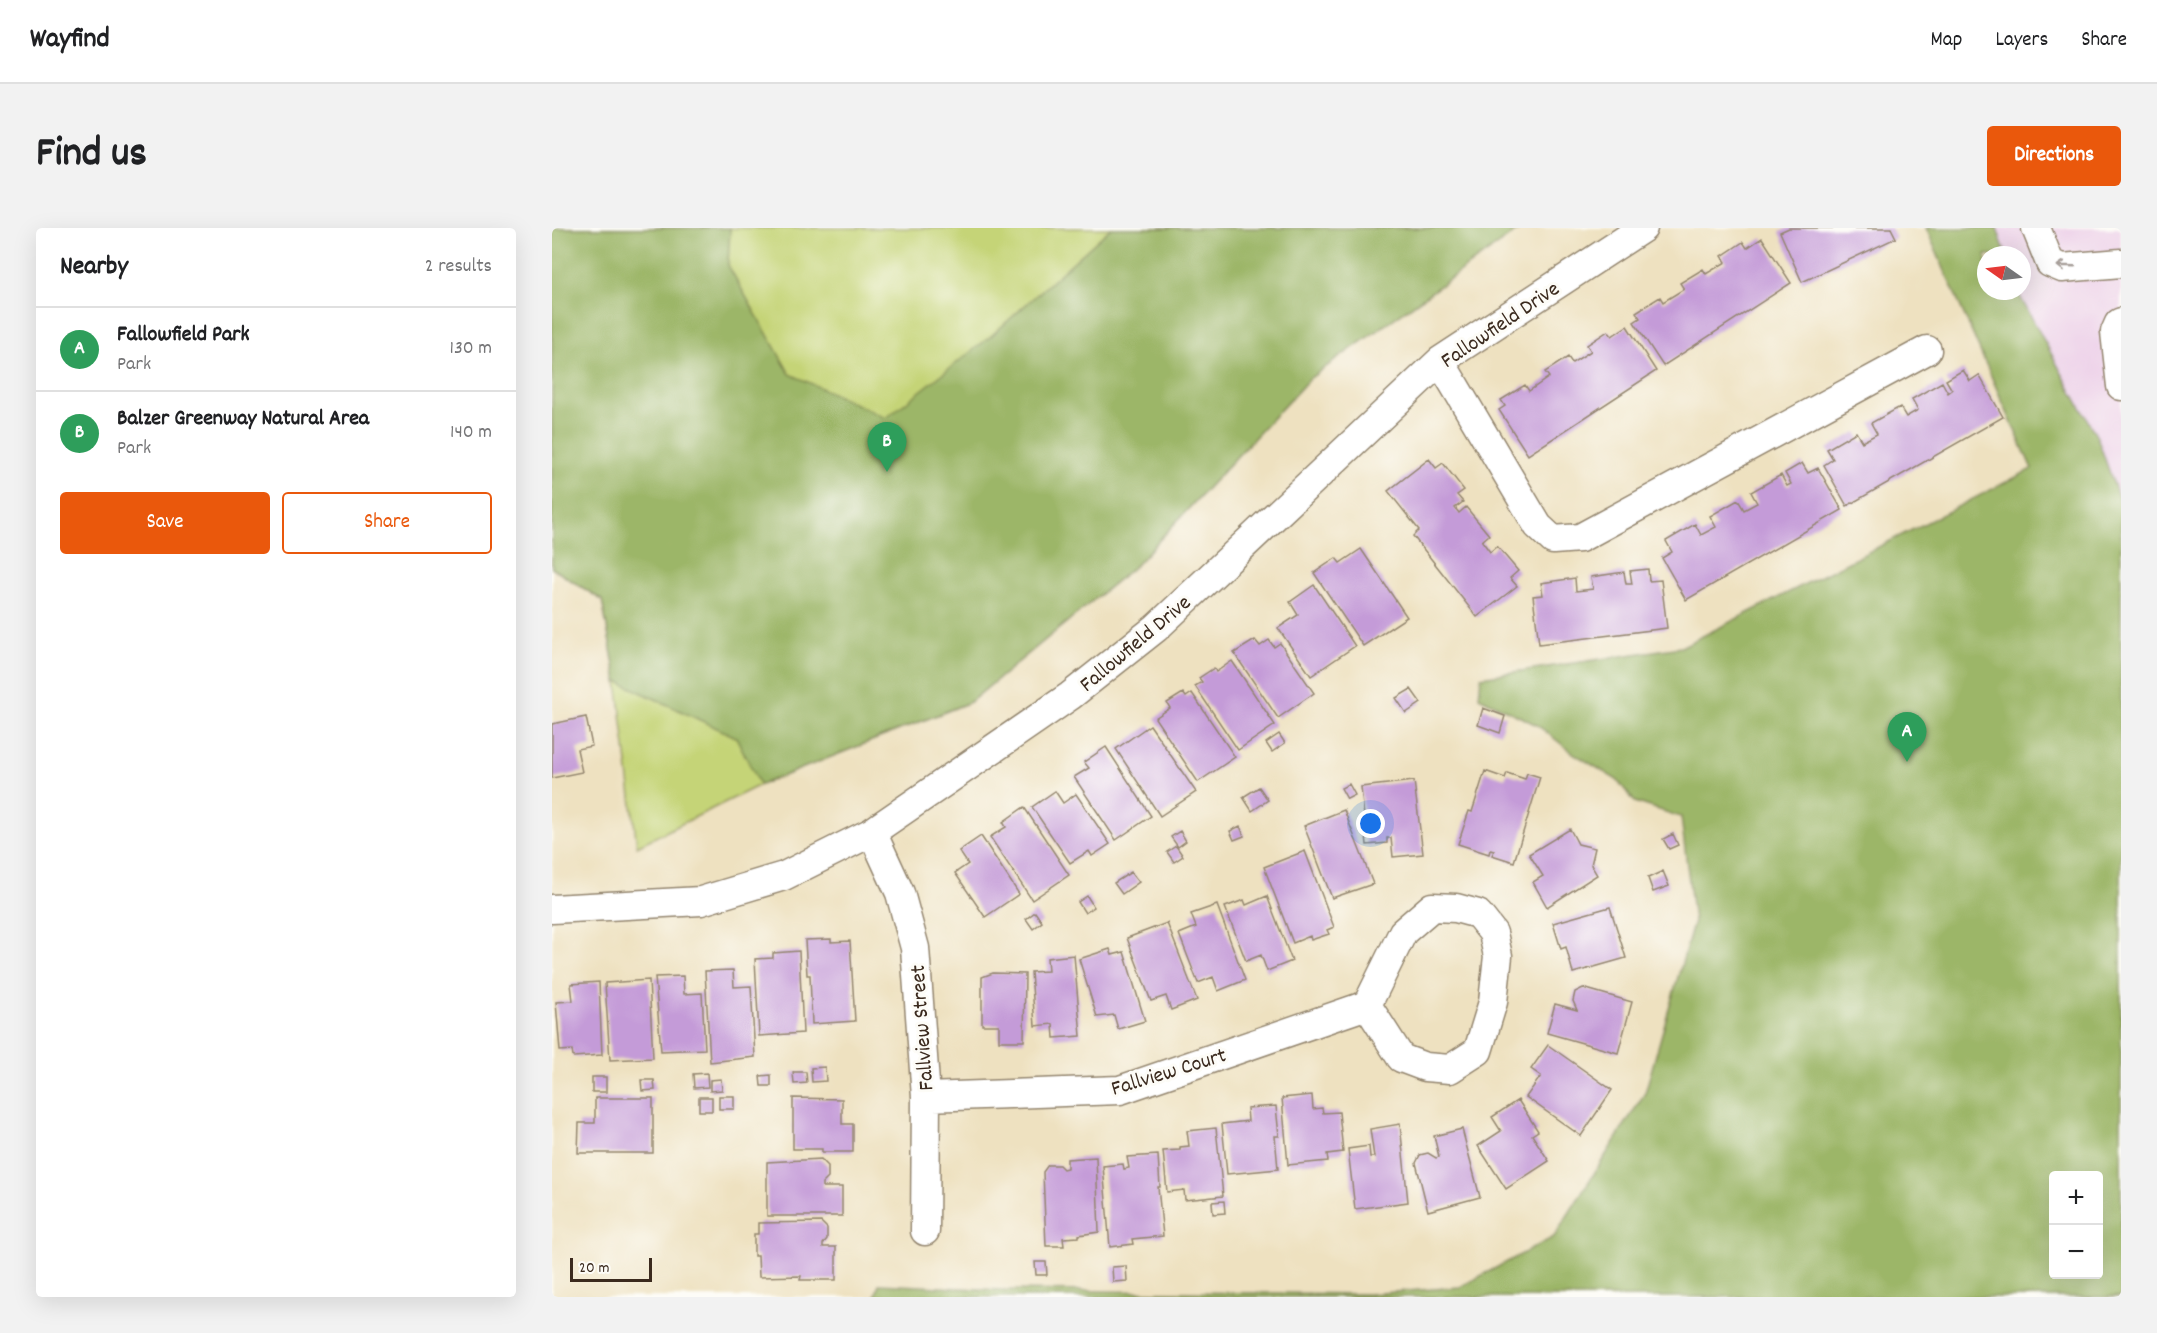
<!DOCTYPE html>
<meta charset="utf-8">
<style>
body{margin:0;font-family:Dekko,sans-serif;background:#f2f2f2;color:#202124}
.controls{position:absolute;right:18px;bottom:18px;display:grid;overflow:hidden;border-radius:6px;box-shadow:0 6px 24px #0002}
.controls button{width:54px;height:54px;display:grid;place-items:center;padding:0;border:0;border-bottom:2px solid #e0e0e0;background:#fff;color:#202124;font:30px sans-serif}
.compass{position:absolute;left:1425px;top:18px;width:54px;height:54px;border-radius:50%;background:#fff;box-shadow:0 6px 24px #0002;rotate:284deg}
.scale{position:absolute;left:18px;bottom:15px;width:82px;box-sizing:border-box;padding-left:6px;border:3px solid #3b2a1e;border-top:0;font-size:16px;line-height:21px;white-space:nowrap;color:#3b2a1e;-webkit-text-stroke:4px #fdfcf7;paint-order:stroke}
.you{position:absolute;left:819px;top:596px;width:21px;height:21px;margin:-15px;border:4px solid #fff;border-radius:50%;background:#1a73e8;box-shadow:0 0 0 9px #1a73e833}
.badge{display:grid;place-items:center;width:39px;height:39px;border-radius:50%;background:#ea580c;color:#fff;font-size:20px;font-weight:700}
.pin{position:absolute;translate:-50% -50px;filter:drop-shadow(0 2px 3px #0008)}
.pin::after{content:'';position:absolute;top:32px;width:21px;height:18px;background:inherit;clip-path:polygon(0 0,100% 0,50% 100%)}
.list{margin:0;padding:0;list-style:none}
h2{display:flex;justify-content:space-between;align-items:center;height:78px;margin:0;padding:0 24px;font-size:26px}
h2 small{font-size:20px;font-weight:400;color:#757577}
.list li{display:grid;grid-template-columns:39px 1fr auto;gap:18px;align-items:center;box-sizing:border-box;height:84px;padding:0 24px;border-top:2px solid #e0e0e0}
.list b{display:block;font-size:22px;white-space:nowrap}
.list p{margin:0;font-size:20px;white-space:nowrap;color:#757577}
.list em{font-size:20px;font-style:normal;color:#757577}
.actions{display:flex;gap:12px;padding:18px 24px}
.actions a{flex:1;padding:14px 0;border:2px solid #ea580c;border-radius:6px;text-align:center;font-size:21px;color:#ea580c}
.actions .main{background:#ea580c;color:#fff}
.map{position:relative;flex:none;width:1569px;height:1069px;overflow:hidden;border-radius:6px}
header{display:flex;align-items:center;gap:36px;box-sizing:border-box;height:84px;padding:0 30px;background:#fff;border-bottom:2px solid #e0e0e0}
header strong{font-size:28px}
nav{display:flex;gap:33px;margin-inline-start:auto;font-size:21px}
.intro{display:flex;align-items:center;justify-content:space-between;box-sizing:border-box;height:144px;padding:0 36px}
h1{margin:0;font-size:42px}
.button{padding:15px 27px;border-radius:6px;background:#ea580c;color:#fff;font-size:21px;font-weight:700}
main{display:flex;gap:36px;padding:0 36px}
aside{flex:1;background:#fff;border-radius:6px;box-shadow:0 6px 24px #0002}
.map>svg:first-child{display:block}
.built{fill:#edd1e9}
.green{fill:#c5d477;stroke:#807f4a;stroke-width:1.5}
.forest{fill:#9cb668;stroke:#6c7043;stroke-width:1.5;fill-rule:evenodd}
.building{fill:#c49bd8}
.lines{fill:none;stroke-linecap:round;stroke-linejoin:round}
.minor-casing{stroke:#94866f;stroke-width:31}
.minor{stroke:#fff;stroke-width:28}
.oneway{stroke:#a79f9a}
.labels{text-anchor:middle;stroke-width:6;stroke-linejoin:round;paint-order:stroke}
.street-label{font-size:22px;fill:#3b2a1e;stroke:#fdfcf7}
</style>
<header>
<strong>Wayfind</strong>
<nav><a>Map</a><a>Layers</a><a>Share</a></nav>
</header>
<div class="intro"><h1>Find us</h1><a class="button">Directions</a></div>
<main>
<aside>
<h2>Nearby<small>2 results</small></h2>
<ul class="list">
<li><span class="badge" style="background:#2e9e5b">A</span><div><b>Fallowfield Park</b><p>Park</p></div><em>130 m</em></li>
<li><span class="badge" style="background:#2e9e5b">B</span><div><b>Balzer Greenway Natural Area</b><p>Park</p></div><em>140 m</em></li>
</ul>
<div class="actions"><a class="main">Save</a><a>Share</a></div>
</aside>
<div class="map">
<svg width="1569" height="1069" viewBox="0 0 1569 1069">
<rect width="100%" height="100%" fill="#fdfcf7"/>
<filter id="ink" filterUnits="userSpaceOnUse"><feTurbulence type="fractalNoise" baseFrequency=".0167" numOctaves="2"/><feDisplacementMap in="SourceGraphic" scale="12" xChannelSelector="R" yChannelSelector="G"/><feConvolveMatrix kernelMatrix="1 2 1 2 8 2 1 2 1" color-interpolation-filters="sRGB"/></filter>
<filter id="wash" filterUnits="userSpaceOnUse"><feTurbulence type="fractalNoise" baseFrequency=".008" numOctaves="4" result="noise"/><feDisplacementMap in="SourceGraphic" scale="24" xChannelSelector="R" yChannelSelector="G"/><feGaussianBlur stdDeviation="1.35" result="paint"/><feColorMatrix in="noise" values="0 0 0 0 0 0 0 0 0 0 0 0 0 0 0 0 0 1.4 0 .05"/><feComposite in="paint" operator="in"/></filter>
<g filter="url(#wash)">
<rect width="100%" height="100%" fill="#eee1c0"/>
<path class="built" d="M1445,0H1569V277L1546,211L1465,63H1470V27H1454Z"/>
<path class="green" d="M0,0H969L757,151L584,337L418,474L208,557L85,618L65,453L50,372L0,340Z"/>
<path class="forest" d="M0,0H178L176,37L238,146L334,190L439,108L559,0H969L757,151L584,337L418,474L208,557L184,509L65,453L50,372L0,340Z
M1374,0H1445L1454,27H1434V63H1465L1546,211L1569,277V1069H323L327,1056L448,1062L816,1066L908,1059L1002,1009L1093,865L1142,693L1129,589L1083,574L1065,552L1021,525L985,497L927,469L929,449L1129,419L1480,241ZM1502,948H1546V1046H1502Z"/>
<g id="blocks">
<path class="building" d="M1237,0H1339L1344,10L1250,54L1228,4Z
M1210,10L1239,55L1111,138L1082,94L1088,90L1084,84L1108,69L1111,74L1132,61L1128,55L1151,41L1154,46L1174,34L1170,28L1191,14L1195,20Z
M1075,98L1104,143L976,227L947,182L953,178L949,172L973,157L977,163L997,149L993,144L1016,129L1020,135L1039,123L1035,117L1056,103L1060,108Z
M1411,142L1418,153L1427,147L1451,189L1295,278L1272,237L1281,231L1275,221L1304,204L1310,214L1325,206L1319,195L1348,179L1354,189L1366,182L1360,171L1390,154L1396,165L1400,162L1394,152Z
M877,231L884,240L891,235L912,262L905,267L911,274L903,280L907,285L914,279L937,307L930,313L938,324L945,318L966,343L958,350L965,358L925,389L861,308L867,302L836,263Z
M1250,235L1256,245L1266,240L1290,282L1134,372L1110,330L1120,324L1114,313L1143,296L1149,307L1164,299L1158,288L1186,272L1192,282L1205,275L1199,264L1229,247L1235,258L1239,256L1233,245Z
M809,321L855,389L811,418L762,345L784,330L788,335Z
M1096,341L1097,353L1109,352L1115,400L987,416L981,368L991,367L989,355L1023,350L1024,363L1041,361L1039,349L1072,344L1074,356H1080L1078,343Z
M762,357L803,418L759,448L726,400L746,387L738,374Z
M703,412L708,418L717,412L722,419L728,415L762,465L726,490L682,425Z
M680,433L723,497L686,522L643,458L650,454L647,450L662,440L664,444Z
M859,461L869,475L854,485L844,470Z
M631,465L634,469L640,465L683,529L646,554L603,490L618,480L615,475Z
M931,480L953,488L948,505L926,497Z
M34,489L40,518L25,521L30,544L0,550V496Z
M598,497L644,564L608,588L564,521Z
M727,506L733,515L720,524L714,515Z
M554,519L599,588L564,612L522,549L537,540L532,534Z
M933,543L953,550L955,545L973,551L975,545L988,549L962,634L940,627L942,623L938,622L937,626L906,616L917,583L920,584Z
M862,553L871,626L841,629L839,610H835V615L815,617L809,559Z
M797,556L803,567L795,571L789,560Z
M707,559L716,572L700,583L691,569Z
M503,563L511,575L524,566L558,616L540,628L537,623L518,635L480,579Z
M472,579L517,647L480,672L438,609L454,599L451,594Z
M792,582L821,656L780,670L752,598Z
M688,598L692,608L682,612L678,603Z
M1018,601L1026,616L1043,620L1039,637L1045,647L995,679L981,654L991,648L977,626Z
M628,603L634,613L626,619L619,609Z
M1121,606L1126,617L1117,621L1111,611Z
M429,608L467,666L433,689L403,645L416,636L407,623Z
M624,618L631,628L622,634L615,624Z
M753,623L782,699L775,702L777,706L759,712L758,708L741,715L712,639Z
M1111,643L1117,658L1101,664L1096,650Z
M579,644L587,654L570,666L562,655Z
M535,668L542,679L533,685L526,674Z
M715,668L740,733L715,743L709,727L694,733L673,679L692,672L694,677Z
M665,677L693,752L666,763L661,749L646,755L627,706L644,699L639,686Z
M1058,679L1074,730L1021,745L1014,719L1009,721L1001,695Z
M483,684L490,694L481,701L474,691Z
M615,695L645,772L619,782L614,768L599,773L575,710Z
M279,711V714L298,713L303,793L260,796L258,747H255L253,712Z
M558,721L560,727L572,724L593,793L566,801L562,787L545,789L527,731Z
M247,723L251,805L207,808L203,731L221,730V725Z
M522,727L529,808L502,810L501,796L483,798L479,744L496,743L495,730Z
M181,742L182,759L199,758L203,829L158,834L153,743Z
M441,745L473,746L472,813H447V797H430V749Z
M131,748L132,766L150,765L153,821L109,823L103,749Z
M97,752L101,830L58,832L53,755Z
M47,754L50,827L21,829L20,822L8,823L4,774L21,773L19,756Z
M1031,760L1080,774L1066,825L995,805L1003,776L1025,782L1021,773L1023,764Z
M996,817L1060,862L1029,908L974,869L989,848L979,841Z
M273,839L274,853L260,854L259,840Z
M241,844H254L255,855L242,856Z
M155,845L156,859L142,860L141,846Z
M219,847V858H209L208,848Z
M40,849H54V864H40Z
M169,851L170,862L158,863V852Z
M89,852H102L103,862L90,863Z
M760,867L761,881L770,880L771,885L787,884L791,924L775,926L776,933L736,937L730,870Z
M167,868H182V881H167Z
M147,869H160V883H147Z
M43,870H101V925H26L27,895H43Z
M241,870L290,871V896H301V924H270V921H241Z
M966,872L986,903L980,907L997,933L954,961L926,918L949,903L940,889Z
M724,878L727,908H723L726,941L675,946L670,896L696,893L695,880Z
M848,896L856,974L803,981L796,921L817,918L818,929H822L818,901Z
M664,900L671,968L633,972L632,962L615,964L611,923L628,922V919L637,918L635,903Z
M910,901L928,969L876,983L864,935L868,927L876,925L884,930L887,929L882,908Z
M606,927L608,959H606L611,1008L580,1011L581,1016L558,1019L551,938L571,936L572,941L577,940L575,929Z
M544,929L547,1004L527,1007V1009L511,1010L512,1018H494L491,944L496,937H507L511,941L515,940V931Z
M269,931L276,938V950L271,955V959H290V988H215V934Z
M672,973L673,985L661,986L660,974Z
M269,994L275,1000V1011L271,1016V1019H284V1052H248L249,1048L207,1049L206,1028H202V1006H206V995Z
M483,1034H494L495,1047H484Z
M574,1038L575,1053L561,1054L560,1039Z"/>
</g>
</g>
<g filter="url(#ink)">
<use href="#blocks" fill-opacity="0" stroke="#94866f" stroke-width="1.5"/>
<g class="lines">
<defs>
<path id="minor" d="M1484,0L1498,35L1510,40L1569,35
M1569,94L1567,95L1563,104L1569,158
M888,133L986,298L1001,312L1028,310L1375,122
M320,604L348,665L363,720L374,869L373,1003
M0,681L149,673L232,648L320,604L518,468L604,400L888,133L1091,0
M374,869L568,862L815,777L851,704L880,679L904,680L926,686L941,705L946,728L941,774L926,823L898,841L873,839L849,830L815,777"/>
</defs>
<use href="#minor" class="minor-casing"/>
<use href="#minor" class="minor"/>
</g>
<defs><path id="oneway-shaft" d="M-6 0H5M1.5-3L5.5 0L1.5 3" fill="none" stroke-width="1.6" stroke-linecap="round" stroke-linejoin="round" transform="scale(1.5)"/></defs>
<use class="oneway" href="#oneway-shaft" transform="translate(1514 38) rotate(-178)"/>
</g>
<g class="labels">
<g class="street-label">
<text transform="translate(947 95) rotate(-34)" y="8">Fallowfield Drive</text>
<text transform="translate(582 414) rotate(-40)" y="8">Fallowfield Drive</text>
<text transform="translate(368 800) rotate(-94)" y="8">Fallview Street</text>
<text transform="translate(616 842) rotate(-17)" y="8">Fallview Court</text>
</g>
</g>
</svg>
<div class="controls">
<button>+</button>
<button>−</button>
</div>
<svg class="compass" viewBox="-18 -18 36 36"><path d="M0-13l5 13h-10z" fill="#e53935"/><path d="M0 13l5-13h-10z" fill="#757577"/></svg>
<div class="scale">20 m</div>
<div class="you"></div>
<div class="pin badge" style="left:1355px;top:534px;background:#2e9e5b">A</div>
<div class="pin badge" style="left:335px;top:244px;background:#2e9e5b">B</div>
</div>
</main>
